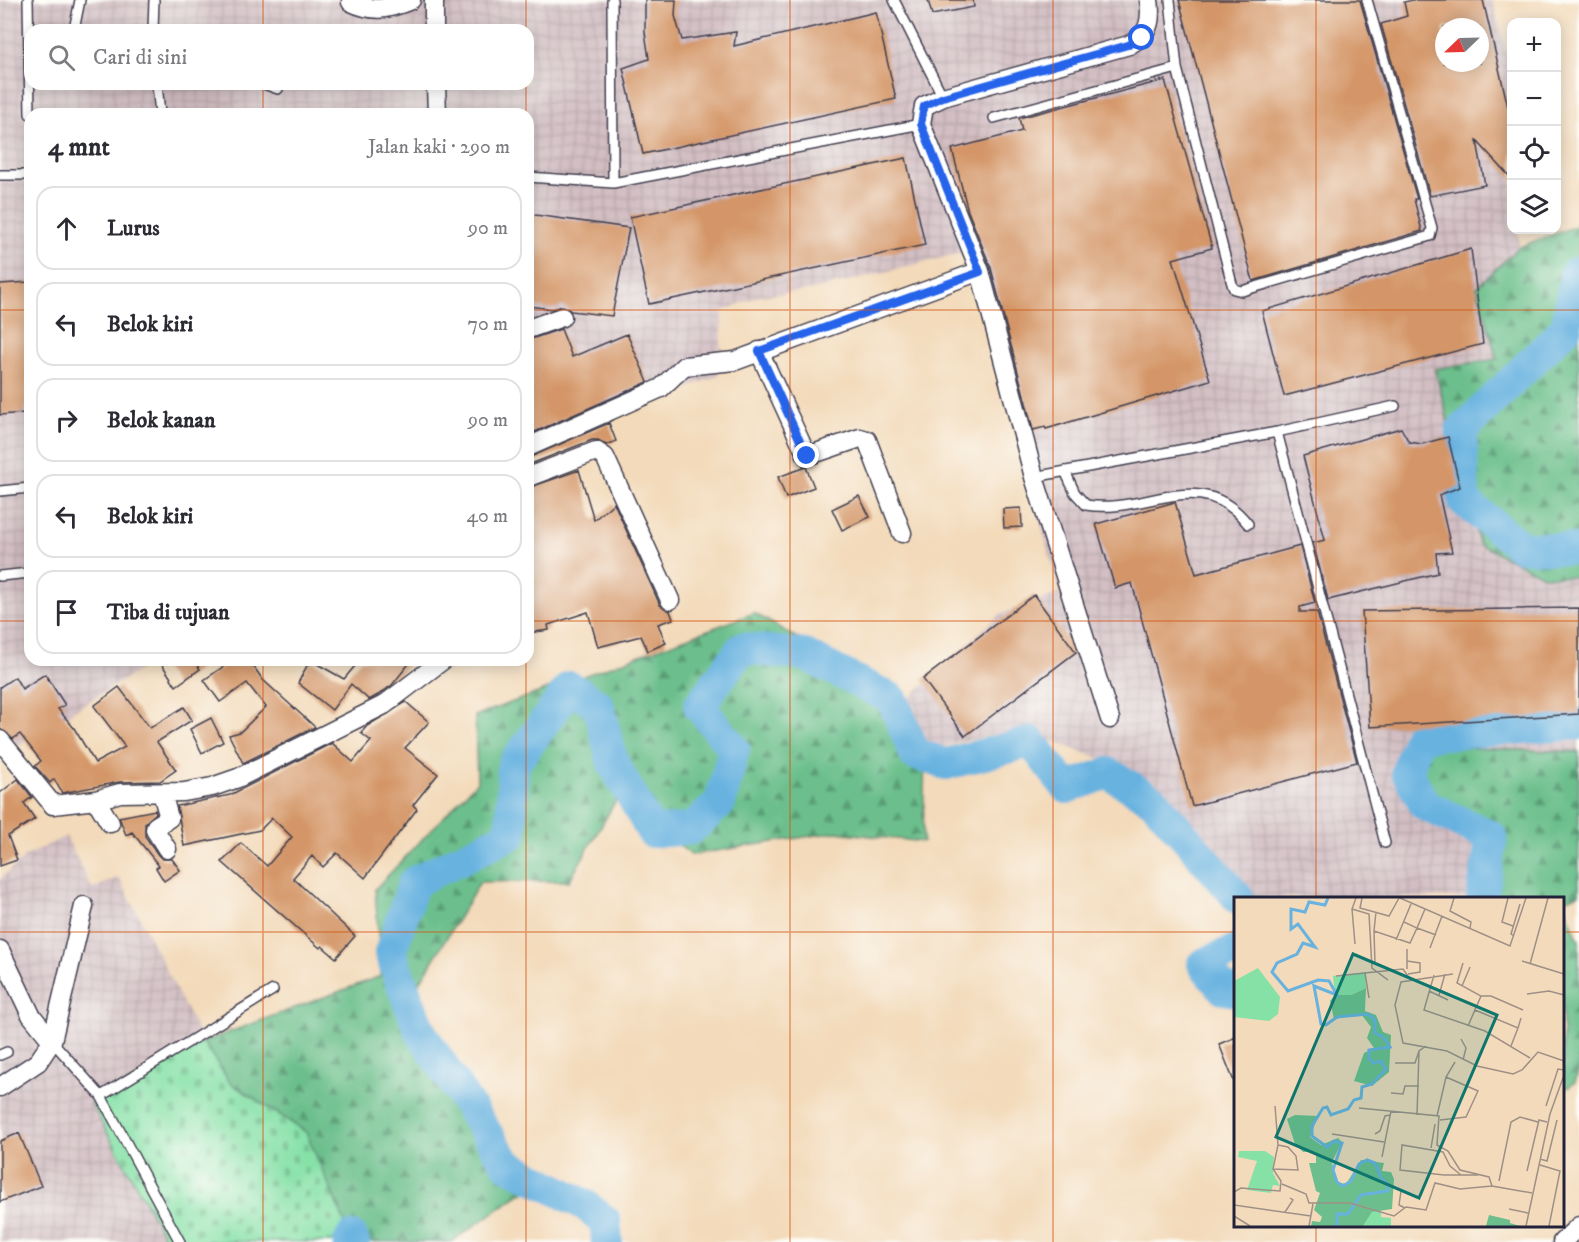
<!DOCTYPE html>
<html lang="id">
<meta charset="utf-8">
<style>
body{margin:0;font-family:"IM FELL DW Pica",serif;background:#f2f2f3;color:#2b2b33}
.controls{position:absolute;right:18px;top:18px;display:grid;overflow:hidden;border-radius:12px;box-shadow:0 3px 15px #0003}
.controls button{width:54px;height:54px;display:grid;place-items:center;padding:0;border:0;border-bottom:2px solid #e1e1e2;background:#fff;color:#2b2b33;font:30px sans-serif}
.compass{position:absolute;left:1435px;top:18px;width:54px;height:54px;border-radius:50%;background:#fff;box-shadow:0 3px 15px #0003;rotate:247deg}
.stop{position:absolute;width:18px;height:18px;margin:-14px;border:4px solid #2563eb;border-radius:50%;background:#fff}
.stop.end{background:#2563eb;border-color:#fff;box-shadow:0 2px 6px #0008}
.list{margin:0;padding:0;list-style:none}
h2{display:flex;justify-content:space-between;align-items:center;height:78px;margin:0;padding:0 24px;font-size:26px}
h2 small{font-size:20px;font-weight:400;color:#7c7c81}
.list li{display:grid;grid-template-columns:39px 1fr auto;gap:18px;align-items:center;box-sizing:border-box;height:84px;margin:0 12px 12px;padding:0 12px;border:2px solid #e1e1e2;border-radius:18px}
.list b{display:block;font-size:22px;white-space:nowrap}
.list em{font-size:20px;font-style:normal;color:#7c7c81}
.icon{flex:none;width:33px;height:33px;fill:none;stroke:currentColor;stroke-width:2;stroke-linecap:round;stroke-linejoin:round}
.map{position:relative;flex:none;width:1579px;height:1242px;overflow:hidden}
.search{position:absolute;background:#fff;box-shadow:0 3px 15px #0003;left:24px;top:24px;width:510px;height:66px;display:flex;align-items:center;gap:15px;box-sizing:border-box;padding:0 21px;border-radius:18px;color:#7c7c81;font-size:22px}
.panel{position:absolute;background:#fff;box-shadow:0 3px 15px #0003;left:24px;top:108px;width:510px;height:558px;border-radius:18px}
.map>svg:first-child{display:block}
.industrial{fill:url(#industrial-grid);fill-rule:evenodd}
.forest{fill:url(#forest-firs);stroke:#477064;stroke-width:1.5}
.cemetery{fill:url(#cemetery-stones);stroke:#548271;stroke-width:1.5}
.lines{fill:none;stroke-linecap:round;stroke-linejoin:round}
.river{stroke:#68b2e0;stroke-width:32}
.building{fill:#d49667;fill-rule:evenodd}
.service-casing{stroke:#413e4e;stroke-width:12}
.minor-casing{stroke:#413e4e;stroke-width:21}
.service{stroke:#fff;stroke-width:9}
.minor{stroke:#fff;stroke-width:18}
.route{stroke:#2563eb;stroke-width:8}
.grid{fill:none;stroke:#d45411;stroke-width:1.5;stroke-opacity:0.55}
.inset-river{fill:none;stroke:#68b2e0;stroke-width:3}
.inset-road{fill:none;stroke:#9f9087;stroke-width:1.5}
.view{fill:#0f766e;fill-opacity:0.15;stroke:#0f766e;stroke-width:3}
.inset-edge{fill:none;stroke:#22223b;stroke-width:3}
</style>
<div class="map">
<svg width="1579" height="1242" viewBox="0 0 1579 1242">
<defs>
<pattern id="industrial-grid" width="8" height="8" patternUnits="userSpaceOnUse" patternTransform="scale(1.5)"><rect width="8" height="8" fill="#d2bec3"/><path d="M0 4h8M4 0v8" fill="none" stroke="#b4a3a8"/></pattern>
<pattern id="forest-firs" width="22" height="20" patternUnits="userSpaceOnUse" patternTransform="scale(1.5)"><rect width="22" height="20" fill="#6cbf8c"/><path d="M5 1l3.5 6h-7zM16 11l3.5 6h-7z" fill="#589b74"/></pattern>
<pattern id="cemetery-stones" width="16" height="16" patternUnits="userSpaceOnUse" patternTransform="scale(1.5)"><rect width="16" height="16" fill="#86e1a7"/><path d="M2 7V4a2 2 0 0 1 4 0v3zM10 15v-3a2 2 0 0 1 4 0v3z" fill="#73c191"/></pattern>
</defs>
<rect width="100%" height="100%" fill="#fdfcf7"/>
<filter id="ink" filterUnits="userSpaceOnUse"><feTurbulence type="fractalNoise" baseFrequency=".0167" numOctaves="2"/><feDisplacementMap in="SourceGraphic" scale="12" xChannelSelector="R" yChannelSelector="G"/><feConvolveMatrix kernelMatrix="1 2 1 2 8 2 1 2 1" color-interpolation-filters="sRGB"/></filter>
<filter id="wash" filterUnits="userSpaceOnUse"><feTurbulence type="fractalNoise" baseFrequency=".008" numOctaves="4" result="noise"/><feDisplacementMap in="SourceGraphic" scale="24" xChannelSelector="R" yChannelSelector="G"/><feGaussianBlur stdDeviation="1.35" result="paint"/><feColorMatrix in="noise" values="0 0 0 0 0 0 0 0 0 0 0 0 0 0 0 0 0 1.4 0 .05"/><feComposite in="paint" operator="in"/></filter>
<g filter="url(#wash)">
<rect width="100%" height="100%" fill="#f3daba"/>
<path class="industrial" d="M0,0H1492L1511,70L1512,230H1518L1519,247L1477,287L1497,359L1435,370L1544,576L1579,577V752L1410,746L1398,785L1471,835L1498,888L1495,898H1249L1136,772L1019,729L925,750L906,701L1000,614L1060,593L1028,479L999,347L965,252L813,290L759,296L723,311L719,375L528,452V114H30V660H155L8,752L0,740ZM1444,27H1480V63H1444ZM30,30H528V84H30Z
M66,836L92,889L119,877L203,1042L91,1103L167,1242H0V879L26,856Z"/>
<path class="forest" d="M1579,225V577L1544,576L1479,544L1435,369L1497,359L1477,287L1519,247Z
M754,613L906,701L925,750L923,842L836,832L691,855L618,797L569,881L480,882L411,997L532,1186L451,1242H353L306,1132L230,1083L203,1042L381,976L375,889L477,782L475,716Z
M1410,746L1579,752V894L1563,901L1579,941V1070L1575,1082L1563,1090L1562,898H1495L1497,887L1471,835L1398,785Z"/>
<path class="cemetery" d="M203,1042L230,1083L306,1132L353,1242H167L91,1103Z"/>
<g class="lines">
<path class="river" d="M1579,272L1576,273L1566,328L1461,431L1464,501L1521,547L1579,550
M1482,898L1492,837L1425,805L1407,772L1419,736L1579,724
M1236,950L1203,964L1223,989L1236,991
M349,1242L352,1237L354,1242
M607,1242L605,1221L585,1205L507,1164L420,1031L390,953L414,882L511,834L513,765L570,687L598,705L613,763L652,832L691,829L720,803L734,749L699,706L742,648L805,655L892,699L915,754L946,764L1031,742L1067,788L1108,773L1154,801L1238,898"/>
</g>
<g id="blocks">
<path class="building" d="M645,0H676L675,16L682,40L736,32L734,46L876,12L896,99L643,154L623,68L649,59L645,32Z
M928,0H973L974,7L932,15Z
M1179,0H1360L1417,199H1414L1422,231L1253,281Z
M1413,0H1483L1512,124V179L1477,141L1485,185L1430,196L1381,24L1407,16L1404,2ZM1444,27H1480V63H1444Z
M1165,80L1212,248L1173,259L1210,380L1046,429L1045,427L1033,430L991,268L968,211L952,149L1022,131L1019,118Z
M906,158L925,245L649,304L630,217Z
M528,214L629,228L612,316L571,311L563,306L552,309L528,306Z
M1471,249L1483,344L1284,396L1262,311Z
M30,282V400H28L25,413L0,415V284Z
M561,329L572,357L627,334L648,382L528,435V340Z
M609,423L616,441L607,445L598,440H592L528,465V458Z
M1401,428L1409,442L1422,444L1448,437L1460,487L1439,495L1452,552L1436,553L1438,573L1328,600L1313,543L1325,540L1303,456Z
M806,467L814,487L786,498L778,477Z
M579,470L594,520L614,503L660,605L670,611L673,619L658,624L666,643L648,651L641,636L598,647L588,612L548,625L549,630L528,633V488Z
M859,496L870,517L842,530L832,509Z
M1175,502L1196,574L1300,546L1315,603L1300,607V612H1317L1357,762L1192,806L1132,583L1115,588L1096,524Z
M1021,508L1022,527L1004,528L1003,509Z
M1034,595L1076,652L965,736L923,679Z
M1579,608V714L1370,727L1362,611Z
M159,660H193L200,669L176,686Z
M233,660H249L263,680L315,727L243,763L229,735L240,732L266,707L247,683L220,702L204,680Z
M310,660L344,679L360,660H412L392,685L378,695L369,700L351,684L332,710L298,683Z
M45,674L65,705L58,709L74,728L95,763L125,747L94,706L119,687L150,728L184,707L192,720L157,742L176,770L160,781L120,782L62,793L54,779L50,783L35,766L41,761L20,734L13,739L0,729V687L15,677L22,689Z
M406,702L429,722L405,748L438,774L413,805L417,809L365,878L337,853L323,867L312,856L293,878L355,936L336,958L322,946L320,948L222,862L241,843L267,866L292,837L272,818L260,830L184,846L177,806L230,795L332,743L353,762L371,741L361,733L367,726Z
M211,718L223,742L202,753L190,729Z
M18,779L32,797L24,803L35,819L8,836L17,860L0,866V793Z
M155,810L156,813L145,823V836L158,855L162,859H172L180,870L164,881L156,868L159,866L132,832L126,835L119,817Z
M1236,1037V1084H1235L1219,1044Z
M19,1133L41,1186L0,1202V1141Z"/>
</g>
</g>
<g filter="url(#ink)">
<use href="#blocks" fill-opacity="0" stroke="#413e4e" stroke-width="1.5"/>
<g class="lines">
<defs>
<path id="service" d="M28,0L30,114
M612,0L613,183
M894,0L943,97
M1170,0L1177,68L1232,284L1234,289L1242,291L1430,236L1432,228L1367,0
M74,30L80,0
M153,30L154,0
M157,84L160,114
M264,84L278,89
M424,114L437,112
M994,118L1177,68
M0,175H30
M528,177L613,183L921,124
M1277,432L1385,843
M1065,471L1075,493L1086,505C1146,515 1201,464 1248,524
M1034,477L1277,432L1395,406
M0,491L30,488
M0,576L30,573
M52,1041L101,1096L273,990
M0,1055L7,1052
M101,1096L180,1242"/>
<path id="minor" d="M434,0V30
M351,2C374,13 389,9 411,0
M436,84L437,114
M528,329L562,317
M759,351L807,456L860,438L867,440L902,533
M528,447L661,388L684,366L735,361L980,271
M528,477L596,451L605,457L670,600
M1110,719L1034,477L980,271L921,124L924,106L943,97L1129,45C1149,34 1152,22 1149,0
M0,740L53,805L96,800L120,793L184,792L212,787L238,778L384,705L443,660
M162,793L169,818L156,826L155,830L167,849
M96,800L110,823
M0,950L31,1015L52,1041
M0,1087L38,1062L52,1041L84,906
M1562,1242L1579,1226"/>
</defs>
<use href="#service" class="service-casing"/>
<use href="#minor" class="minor-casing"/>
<use href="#service" class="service"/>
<use href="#minor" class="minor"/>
</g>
</g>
<g class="lines" filter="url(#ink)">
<path class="route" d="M807,456L759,351L980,272L921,124L924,106L943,97L1128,45L1142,38"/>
</g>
<path class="grid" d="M263,0V30M526,0V30M790,0V1242M1053,0V1242M1316,0V898M263,84V114M526,84V114M0,310H30M528,310H1579M0,621H30M528,621H1579M263,660V1242M526,660V1242M0,932H1236M1562,932H1579M1316,1226V1242"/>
<g transform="translate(1234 897)">
<rect width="330" height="330" fill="#f3daba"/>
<path d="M24,71L46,100L44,117L35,124L0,120V84ZM5,254H31L40,260L39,276L46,289L39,288L37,296L13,293L23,264L4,260ZM147,312V320L157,321V329H129L138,315Z" fill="#86e1a7"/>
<path d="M132,91L131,114L142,118L149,135L157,138L155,175L138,189L120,184L130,156L140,151L133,141L137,130L127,117L100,122L96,104L101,98H117ZM61,218L84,219L76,240L87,248L104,241L108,245L98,265L102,285L112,287L127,263L150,266L148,274L157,275L160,282L158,312L138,315L129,329H77L78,324L86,325L88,320L80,313L86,296L82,294L75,266H82V255H69L61,247L53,222ZM255,318L276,323V326L286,329H252Z" fill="#6cbf8c"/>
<path d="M131,75L132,91L117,98H101L99,79Z" fill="#86e1a7"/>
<path class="inset-river" d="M94,1L91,8L75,5L71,15L57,12V32L64,27L81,50L69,46L63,57L43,66L38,75L54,94L84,83L95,84L103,98L80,89L87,127L92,128L103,120L134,117L141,123V136L149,140L156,150L135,153V162L140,166L147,164L152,172L138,187L128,190L127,201L120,203L114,212L97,218L93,210L89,211L78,229V239L93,250L100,244L108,246L99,273L103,285L109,289L117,284L125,267L133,263L141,266L148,283L154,287V294L127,298L114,317H103V329"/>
<path class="inset-road" d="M122,1L118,12L135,17L138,71L154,83M128,1L126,11L155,19L165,1M166,1L276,49L292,1M220,1L216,14L237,25L236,31M274,1L268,25L279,29M118,12L121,47M191,12L183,31L202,38M142,15L140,34L176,46L183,31L170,25M140,34L141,67M280,39L277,37L286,7M162,43L177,7M196,51L208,19M173,52V72M173,64L186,66V75L174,77M288,64L330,77M229,66L223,86L247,99L234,129M296,67L314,1M219,77L167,85L161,108L169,146L213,154L243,169L279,177L288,173L304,155L330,164M200,78L190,113L251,134L296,161M102,79L131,76M228,89L236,70M195,94L214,103M293,97L315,94L330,98M205,98L211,77M247,99H257L289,113M135,101L131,76L169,72L176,82M241,113L284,131L287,121M227,142L232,151L229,163M277,149L284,131M161,166H181L185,154M157,196L169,197L171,189H185M312,209L324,172L330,173M125,211L205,219L203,248L214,254L226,273L255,280L258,289L298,296M183,218L185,154L192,149M203,219L212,180L221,165M206,223L232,220L244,194L212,180M98,237L150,245M141,237L146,234L151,219L156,218M197,251L201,227M148,260L157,214M306,262L313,264L323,223M306,268L326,274L315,329M39,272L64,273L62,259L54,250L44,248M293,274L305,223L313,225M227,278L216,269L209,255L168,248L166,273L210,278H244M265,284L277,225L286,220L304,225M48,287L72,297L75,306H116L160,319L172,310L192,313L201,286L226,292L258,289M167,294L165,308L171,311M0,295L7,291L46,294L47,284L39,272L44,248L41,209M0,308L77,319M275,312L294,316M51,315L59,303L56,301M0,319L16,329M75,329L79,307M292,329L316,217L330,178"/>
<path class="view" d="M119,57L263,118L185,301L42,240Z"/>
<rect width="330" height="330" class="inset-edge"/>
</g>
</svg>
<div class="controls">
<button>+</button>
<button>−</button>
<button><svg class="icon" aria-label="locate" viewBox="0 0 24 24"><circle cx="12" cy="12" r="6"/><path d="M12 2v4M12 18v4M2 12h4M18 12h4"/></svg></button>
<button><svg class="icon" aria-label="layers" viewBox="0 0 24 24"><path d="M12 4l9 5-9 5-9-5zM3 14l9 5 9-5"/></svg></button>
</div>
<svg class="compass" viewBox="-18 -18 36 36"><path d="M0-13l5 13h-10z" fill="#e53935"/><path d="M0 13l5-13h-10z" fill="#7c7c81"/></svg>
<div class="stop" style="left:1142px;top:38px"></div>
<div class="stop end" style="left:807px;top:456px"></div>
<div class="search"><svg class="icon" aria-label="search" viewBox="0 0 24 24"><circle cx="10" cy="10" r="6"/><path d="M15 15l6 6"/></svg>Cari di sini</div>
<section class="panel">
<h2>4 mnt<small>Jalan kaki · 290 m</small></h2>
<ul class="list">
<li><svg class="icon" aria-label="ahead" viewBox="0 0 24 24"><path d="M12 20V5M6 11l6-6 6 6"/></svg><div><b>Lurus</b></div><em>90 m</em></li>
<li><svg class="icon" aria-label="left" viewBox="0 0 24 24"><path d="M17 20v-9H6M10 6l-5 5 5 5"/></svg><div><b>Belok kiri</b></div><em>70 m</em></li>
<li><svg class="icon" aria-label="right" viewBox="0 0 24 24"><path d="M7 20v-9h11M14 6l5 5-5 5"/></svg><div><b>Belok kanan</b></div><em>90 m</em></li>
<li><svg class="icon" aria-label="left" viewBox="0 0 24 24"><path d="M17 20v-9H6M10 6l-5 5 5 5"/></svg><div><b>Belok kiri</b></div><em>40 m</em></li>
<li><svg class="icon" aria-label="arrive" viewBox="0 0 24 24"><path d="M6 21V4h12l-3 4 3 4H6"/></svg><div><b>Tiba di tujuan</b></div></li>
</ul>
</section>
</div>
